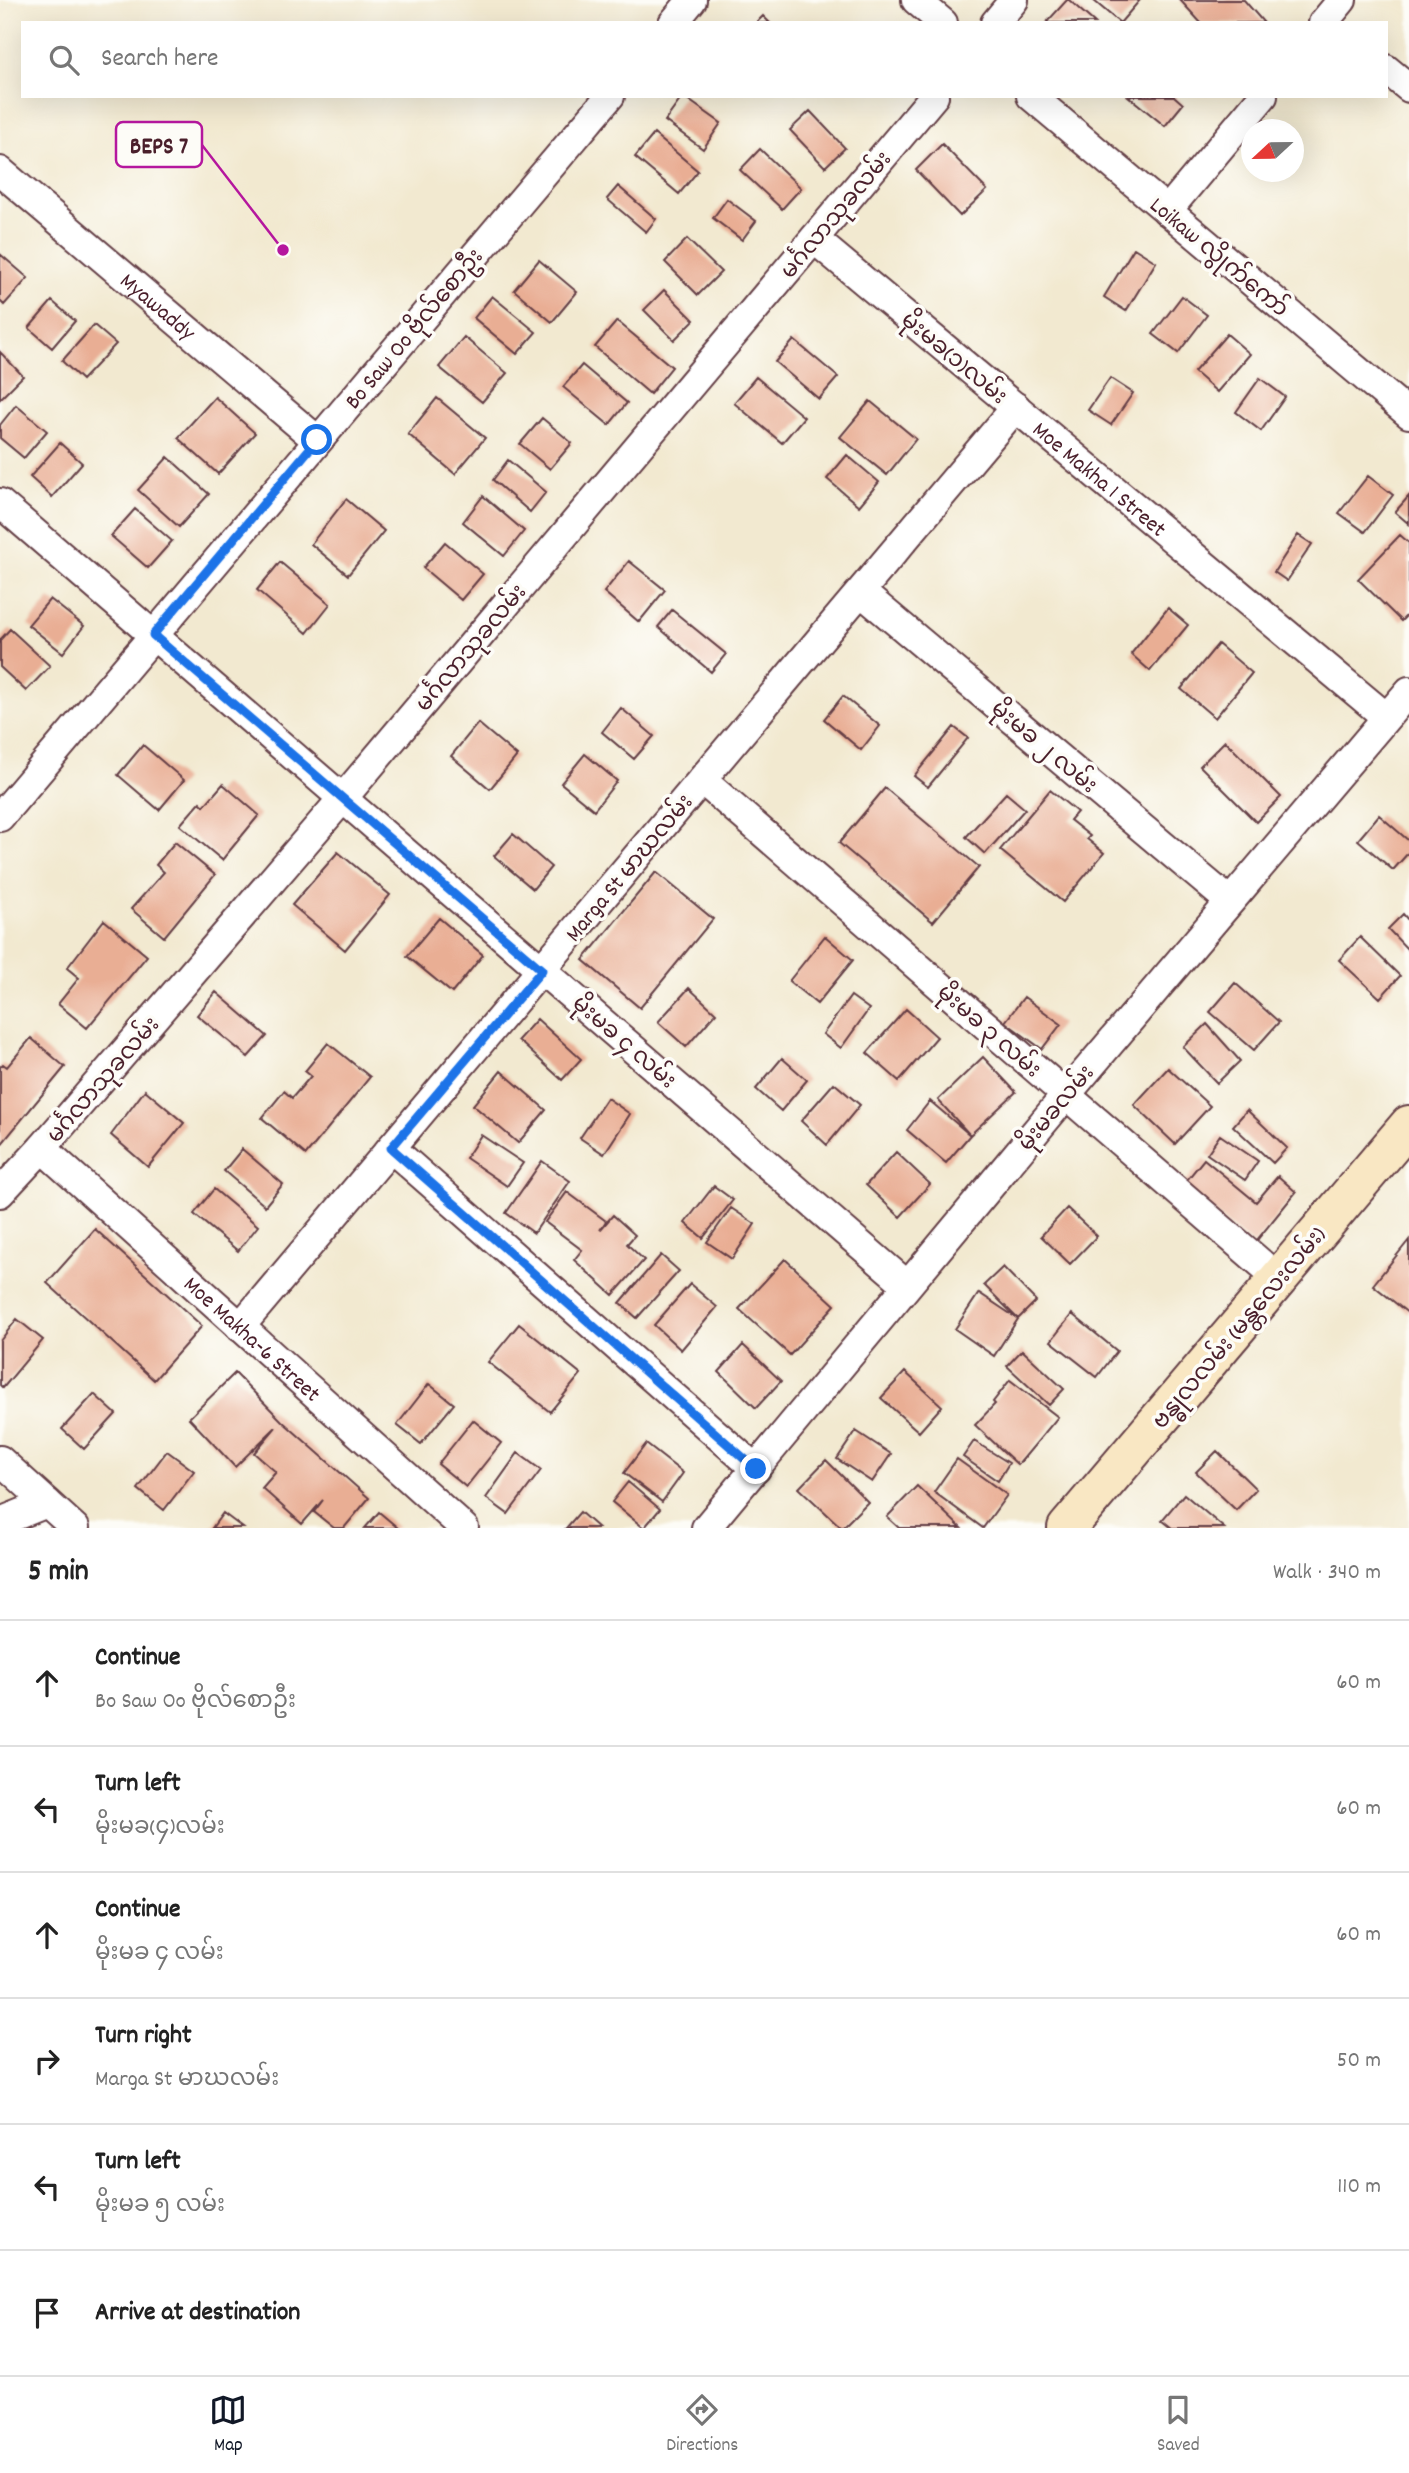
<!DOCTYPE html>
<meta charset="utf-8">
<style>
body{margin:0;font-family:Dekko,"Noto Sans Myanmar",sans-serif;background:#f2f2f2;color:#222}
.compass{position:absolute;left:1241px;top:119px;width:63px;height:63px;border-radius:50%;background:#fff;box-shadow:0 7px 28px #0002;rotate:248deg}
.stop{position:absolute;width:21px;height:21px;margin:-16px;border:5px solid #1a73e8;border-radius:50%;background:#fff}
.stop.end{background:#1a73e8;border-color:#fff;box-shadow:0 2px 7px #0008}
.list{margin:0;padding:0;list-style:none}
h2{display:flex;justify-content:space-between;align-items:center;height:91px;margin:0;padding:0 28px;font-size:30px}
h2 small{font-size:23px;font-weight:400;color:#767676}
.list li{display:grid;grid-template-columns:46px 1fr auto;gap:21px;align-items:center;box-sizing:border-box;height:126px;padding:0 28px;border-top:2px solid #e0e0e0}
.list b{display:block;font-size:26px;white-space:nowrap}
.list p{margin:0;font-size:23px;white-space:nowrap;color:#767676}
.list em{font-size:23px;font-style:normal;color:#767676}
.icon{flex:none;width:38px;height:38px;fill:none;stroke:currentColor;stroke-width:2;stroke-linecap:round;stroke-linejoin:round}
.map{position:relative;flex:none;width:1409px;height:1528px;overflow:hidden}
.search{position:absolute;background:#fff;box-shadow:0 7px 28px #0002;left:21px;right:21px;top:21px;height:77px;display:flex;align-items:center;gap:18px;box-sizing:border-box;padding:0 24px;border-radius:0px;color:#767676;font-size:26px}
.sheet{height:847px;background:#fff}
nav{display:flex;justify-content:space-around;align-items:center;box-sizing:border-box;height:98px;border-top:2px solid #e0e0e0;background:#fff;font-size:19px;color:#767676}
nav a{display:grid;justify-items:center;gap:4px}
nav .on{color:#111827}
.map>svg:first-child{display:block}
.building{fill:#e9ae94}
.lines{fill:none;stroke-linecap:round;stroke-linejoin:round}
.street-casing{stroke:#633d44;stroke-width:32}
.secondary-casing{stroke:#633d44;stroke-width:42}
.street{stroke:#fff;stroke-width:28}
.secondary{stroke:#f9e7c3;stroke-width:38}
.route{stroke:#1a73e8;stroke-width:9}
.labels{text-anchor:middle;stroke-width:7;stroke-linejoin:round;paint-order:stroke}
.street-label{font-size:23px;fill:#4a1f2b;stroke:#fdfcf7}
.leader{fill:none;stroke:#b5179e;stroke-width:2.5}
.callout-dot{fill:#b5179e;stroke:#fdfcf7;stroke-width:2.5}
.callout{fill:#fdfcf7;stroke:#b5179e;stroke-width:2.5}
.callout-label{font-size:24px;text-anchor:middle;font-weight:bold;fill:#4a1f2b}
</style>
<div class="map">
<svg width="1409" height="1528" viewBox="0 0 1409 1528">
<rect width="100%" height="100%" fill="#fdfcf7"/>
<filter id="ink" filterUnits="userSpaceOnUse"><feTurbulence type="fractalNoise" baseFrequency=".0143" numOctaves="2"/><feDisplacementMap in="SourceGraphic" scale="14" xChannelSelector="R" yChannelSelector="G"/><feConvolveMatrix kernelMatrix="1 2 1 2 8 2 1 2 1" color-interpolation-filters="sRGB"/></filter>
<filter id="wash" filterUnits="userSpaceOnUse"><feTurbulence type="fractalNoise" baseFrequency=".00686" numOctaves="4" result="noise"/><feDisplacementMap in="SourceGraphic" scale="28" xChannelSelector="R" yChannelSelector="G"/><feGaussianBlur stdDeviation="1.57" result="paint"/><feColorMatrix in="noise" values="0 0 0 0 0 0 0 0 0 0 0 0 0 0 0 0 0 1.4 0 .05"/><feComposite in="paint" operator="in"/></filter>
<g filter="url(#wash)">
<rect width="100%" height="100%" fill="#f2e9d0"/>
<g id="blocks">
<path class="building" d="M1067,0H1069L1095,23H1046Z
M1093,0H1140L1120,23Z
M1180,0H1244L1264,23H1201Z
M763,16L770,23H756Z
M683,96L721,123L703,149L665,121Z
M1128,96H1174L1183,104L1165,126Z
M810,111L845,148L825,167L790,130Z
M654,134L698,171L679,194L635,157Z
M942,144L987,190L960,216L916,170Z
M760,149L801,188L782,209L740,170Z
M618,186L656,219L646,232L607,199Z
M727,199L756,221L742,240L713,218Z
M687,239L721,272L698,295L665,262Z
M1134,248L1156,262L1126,311L1104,297Z
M0,254L28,278L4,305L0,301Z
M539,260L577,292L552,322L514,290Z
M664,290L694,320L674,340L644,310Z
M492,296L536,332L517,354L474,318Z
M1182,296L1207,315L1178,353L1153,334Z
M52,301L75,321L52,348L29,328Z
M617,321L672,367L650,394L595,347Z
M94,325L116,344L82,380L62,361Z
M1227,334L1250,354L1217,392L1194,372Z
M464,337L507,373L482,402L439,367Z
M794,340L838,377L819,399L775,362Z
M0,352L23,376L0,399Z
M582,365L627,403L609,425L563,387Z
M756,377L804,417L782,443L734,403Z
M1110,378L1133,393L1111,425L1088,410Z
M1260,378L1285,397L1261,431L1236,412Z
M215,397L255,433L218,474L178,438Z
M437,398L485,438L455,474L408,434Z
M870,401L916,439L887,475L840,437Z
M16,405L47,431L24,458L0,438V425Z
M542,418L572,443L550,469L520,444Z
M60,443L82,463L52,497L30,477Z
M847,455L879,482L859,506L827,479Z
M168,457L209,494L179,527L138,490Z
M508,460L546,492L530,512L493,480Z
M1368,476L1393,495L1365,532L1339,513Z
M483,496L524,531L504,556L463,522Z
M1409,496V524L1395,512Z
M346,499L384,531L348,575L311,544Z
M135,509L172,541L148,568L111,536Z
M1298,535L1312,544L1287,581L1274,572Z
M1400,535L1409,543V613L1401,621L1358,579Z
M445,542L483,574L461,600L423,568Z
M629,561L665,590L639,622L604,592Z
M280,562L330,604L307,633L257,590Z
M50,599L84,626L63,653L28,625Z
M1168,608L1188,625L1150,671L1131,654Z
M672,610L726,654L711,672L658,627Z
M10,629L50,666L26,691L0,667V640Z
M1218,644L1252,673L1215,718L1181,689Z
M843,696L880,726L861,750L824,719Z
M621,708L654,736L634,759L602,732Z
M478,723L517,756L490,789L451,756Z
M954,727L968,738L928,787L914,776Z
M1225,741L1281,797L1256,822L1200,766Z
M143,745L184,780L159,810L118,775Z
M585,754L617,781L594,810L561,783Z
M223,784L259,815L222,860L180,825L200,802L204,806Z
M885,788L979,867L933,922L839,843Z
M1050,790L1077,812L1070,820L1090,836L1087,839L1104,853L1063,902L1000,850Z
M1006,793L1025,809L985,854L966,837Z
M1379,815L1409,841V852L1393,870L1358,840Z
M513,834L551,867L533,889L494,856Z
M175,842L215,875L164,937L131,909L164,872L156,865Z
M338,852L390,895L345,950L292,905Z
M656,872L713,919L640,1008L583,960Z
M1403,914L1409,921V951L1388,929Z
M439,918L483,955L452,993L407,956Z
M104,920L147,956L87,1028L58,1004L79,978L67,968Z
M825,936L853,960L817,1004L789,981Z
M1360,937L1400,976L1380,998L1339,960Z
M1235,983L1279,1022L1254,1050L1210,1012Z
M689,988L716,1013L686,1047L658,1022Z
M216,992L267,1036L248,1057L197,1015Z
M851,996L869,1009L841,1048L823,1034Z
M1024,997L1061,1024L1042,1049L1005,1022Z
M906,1009L937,1037L899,1081L867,1053Z
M537,1019L581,1059L562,1080L518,1040Z
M1207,1024L1240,1061L1217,1083L1183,1047Z
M31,1038L65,1067L0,1146V1067L3,1064L7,1067Z
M328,1043L370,1077L306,1155L262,1118L284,1091L292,1098L311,1076L305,1071Z
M983,1057L1016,1092L970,1135L938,1100Z
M782,1058L807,1080L781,1111L756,1089Z
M1168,1068L1210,1106L1175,1144L1134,1105Z
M501,1071L546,1110L518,1143L473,1105Z
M834,1083L860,1105L827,1145L801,1121Z
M145,1090L184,1123L148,1167L111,1135Z
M607,1098L630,1114L604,1154L580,1138Z
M930,1101L970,1135L946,1163L907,1130Z
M1247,1110L1287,1148L1273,1163L1233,1126Z
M481,1135L523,1163L507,1186L466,1158Z
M1220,1135L1258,1161L1245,1180L1207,1154Z
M242,1149L283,1184L265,1206L224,1171Z
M896,1152L930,1184L900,1217L866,1185Z
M1204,1159L1256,1202L1278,1176L1296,1192L1253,1245L1182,1186Z
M542,1161L570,1181L534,1233L506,1213Z
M714,1186L733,1200L703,1238L685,1223Z
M214,1189L258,1226L238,1251L194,1214Z
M567,1192L606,1221L600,1230L613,1215L635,1235L627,1244L644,1260L613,1295L574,1260L582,1250L545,1222Z
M731,1208L755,1224L732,1259L707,1242Z
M1067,1208L1097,1236L1070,1264L1041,1236Z
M95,1229L202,1326L154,1380L47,1283Z
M1409,1240V1314L1373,1285Z
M661,1255L679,1271L637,1318L620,1303Z
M785,1259L835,1305L790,1355L739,1309Z
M1003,1267L1036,1301L1018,1319L994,1356L955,1329L979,1293L1018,1319L984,1285Z
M690,1284L717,1307L681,1350L654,1325Z
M1072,1314L1117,1351L1097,1377L1051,1341Z
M17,1319L43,1340L3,1388L0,1385V1341Z
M519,1324L581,1374L550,1412L488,1362Z
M743,1345L781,1381L756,1408L719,1372Z
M1022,1350L1064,1389L1049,1405L1007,1366Z
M905,1372L942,1406L919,1432L881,1398Z
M235,1373L282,1421L369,1498L344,1528H334L314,1512L323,1500L302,1524L262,1488L276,1472L254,1453L276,1427L235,1467L189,1418Z
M1010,1380L1058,1417L1018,1465L975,1425L995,1404L993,1402Z
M429,1384L454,1404L421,1444L397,1425Z
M94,1394L116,1414L84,1449L62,1429Z
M473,1420L501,1443L466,1487L438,1464Z
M856,1431L891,1454L872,1482L837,1459Z
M974,1441L1009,1463L998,1481L963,1457Z
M646,1444L683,1473L662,1502L624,1473Z
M167,1451L194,1471L164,1510L138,1489Z
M1217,1451L1256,1489L1236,1510L1196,1472Z
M518,1453L541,1470L508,1514L486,1498Z
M957,1459L1007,1495L983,1528L934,1492Z
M826,1460L868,1502L842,1528L799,1488Z
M628,1482L660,1509L644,1528L612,1502Z
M917,1486L961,1528H899L887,1517Z
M1184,1494L1224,1528H1172L1162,1520Z
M379,1512L398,1528H365Z
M580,1512L598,1528H566Z
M223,1513L243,1528H212Z"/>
</g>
</g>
<g filter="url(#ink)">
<use href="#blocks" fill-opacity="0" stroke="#633d44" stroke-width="2"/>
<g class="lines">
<defs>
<g id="street">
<path d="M916,0L943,23"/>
<path d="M673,23L692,0"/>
<path d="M995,23L1014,0"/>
<path d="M1323,23L1342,0"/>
<path d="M1386,69L1409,88"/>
<path d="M1031,96L1409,414"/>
<path id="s1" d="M0,171L317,440"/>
<path d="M1167,211L1263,96"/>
<path id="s2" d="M814,239L1386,717"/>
<path d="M0,503L907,1285"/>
<path d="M861,592L1229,901"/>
<path d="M702,780L1279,1279"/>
<path d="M0,817L610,96"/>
<path id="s3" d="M42,1148L464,1528"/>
<path d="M391,1148L756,1469"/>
<path d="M0,1193L42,1148L343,798L934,96"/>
<path d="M240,1327L1016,407"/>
<path d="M0,1460L75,1528"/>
<path d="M0,1522L47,1503"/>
<path d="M706,1528L1066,1095L1409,691"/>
</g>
<path id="secondary" d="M1067,1528L1409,1125"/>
</defs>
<use href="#street" class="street-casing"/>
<use href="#secondary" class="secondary-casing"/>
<use href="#street" class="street"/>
<use href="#secondary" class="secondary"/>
</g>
</g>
<g class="lines" filter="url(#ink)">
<path class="route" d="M317,440L153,635L542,970L391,1148L756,1469"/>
</g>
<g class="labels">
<g class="street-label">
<text transform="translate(835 214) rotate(-50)" y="8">မင်္ဂလာသုခလမ်း</text>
<text transform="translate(1220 256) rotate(40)" y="8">Loikaw လွိုက်ကော်</text>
<text dy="8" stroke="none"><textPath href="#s1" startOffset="208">Myawaddy</textPath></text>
<text transform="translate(413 328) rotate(-50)" y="8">Bo Saw Oo ဗိုလ်စောဦး</text>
<text transform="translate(955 357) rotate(40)" y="8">မိုးမခ(၁)လမ်း</text>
<text dy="8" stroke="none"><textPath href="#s2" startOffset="373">Moe Makha 1 Street</textPath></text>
<text transform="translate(470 647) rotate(-50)" y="8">မင်္ဂလာသုခလမ်း</text>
<text transform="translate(1045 746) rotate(40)" y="8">မိုးမခ ၂ လမ်း</text>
<text transform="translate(628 867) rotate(-50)" y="8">Marga St မာဃလမ်း</text>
<text transform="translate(990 1030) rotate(41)" y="8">မိုးမခ ၃ လမ်း</text>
<text transform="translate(625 1041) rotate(41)" y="8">မိုးမခ ၄ လမ်း</text>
<text transform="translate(102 1079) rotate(-49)" y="8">မင်္ဂလာသုခလမ်း</text>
<text transform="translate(1055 1107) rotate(-50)" y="8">မိုးမခလမ်း</text>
<text transform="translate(1238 1327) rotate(-50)" y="8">ဗန္ဓုလလမ်း (မန္တလေးလမ်း)</text>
<text dy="8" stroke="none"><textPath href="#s3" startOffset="284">Moe Makha-6 Street</textPath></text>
</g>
</g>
<path class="leader" d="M283 250L202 145"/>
<circle class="callout-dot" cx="283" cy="250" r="7"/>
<rect class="callout" x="116" y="122" width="86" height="45" rx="7"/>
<g class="callout-label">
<text x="159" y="153">BEPS 7</text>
</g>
</svg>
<svg class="compass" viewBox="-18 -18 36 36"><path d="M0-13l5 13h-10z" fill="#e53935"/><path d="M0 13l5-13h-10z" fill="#767676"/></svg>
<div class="stop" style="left:317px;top:440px"></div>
<div class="stop end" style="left:756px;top:1469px"></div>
<div class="search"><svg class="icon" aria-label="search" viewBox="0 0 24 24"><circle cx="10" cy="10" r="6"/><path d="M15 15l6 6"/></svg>Search here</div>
</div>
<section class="sheet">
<h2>5 min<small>Walk · 340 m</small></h2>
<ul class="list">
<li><svg class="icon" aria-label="ahead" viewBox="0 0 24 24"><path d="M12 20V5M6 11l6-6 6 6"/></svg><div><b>Continue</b><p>Bo Saw Oo ဗိုလ်စောဦး</p></div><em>60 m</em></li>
<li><svg class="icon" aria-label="left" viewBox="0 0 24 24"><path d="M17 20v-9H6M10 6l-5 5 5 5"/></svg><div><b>Turn left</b><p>မိုးမခ(၄)လမ်း</p></div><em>60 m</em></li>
<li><svg class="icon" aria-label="ahead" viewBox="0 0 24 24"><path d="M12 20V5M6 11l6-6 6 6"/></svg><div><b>Continue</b><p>မိုးမခ ၄ လမ်း</p></div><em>60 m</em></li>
<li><svg class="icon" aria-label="right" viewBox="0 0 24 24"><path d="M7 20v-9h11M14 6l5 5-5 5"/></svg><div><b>Turn right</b><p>Marga St မာဃလမ်း</p></div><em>50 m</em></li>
<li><svg class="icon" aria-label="left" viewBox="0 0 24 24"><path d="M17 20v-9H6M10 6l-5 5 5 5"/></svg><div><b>Turn left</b><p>မိုးမခ ၅ လမ်း</p></div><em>110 m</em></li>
<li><svg class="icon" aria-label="arrive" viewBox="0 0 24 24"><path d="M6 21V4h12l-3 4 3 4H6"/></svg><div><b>Arrive at destination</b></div></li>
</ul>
</section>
<nav>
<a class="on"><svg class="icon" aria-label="map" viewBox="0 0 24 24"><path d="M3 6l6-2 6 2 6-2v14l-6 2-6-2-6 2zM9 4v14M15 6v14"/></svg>Map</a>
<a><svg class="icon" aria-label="directions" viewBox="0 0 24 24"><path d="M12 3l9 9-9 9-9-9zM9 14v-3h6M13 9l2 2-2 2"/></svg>Directions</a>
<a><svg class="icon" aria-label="saved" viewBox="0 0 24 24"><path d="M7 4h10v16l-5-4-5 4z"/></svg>Saved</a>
</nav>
